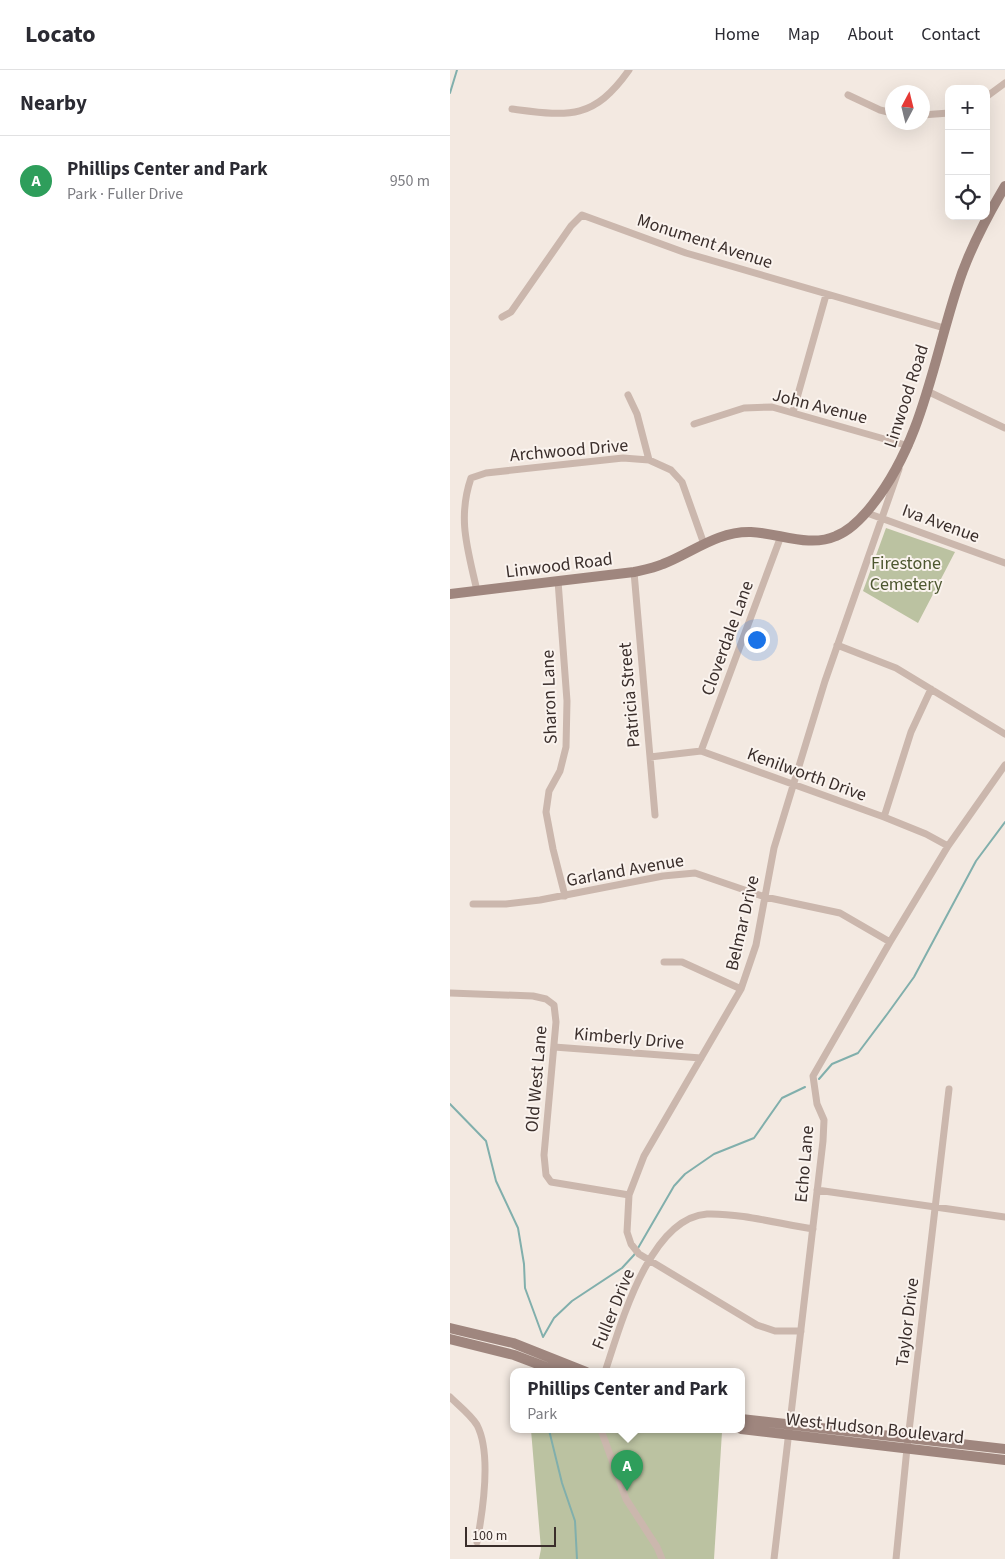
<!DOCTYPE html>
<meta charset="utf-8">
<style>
body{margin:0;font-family:"Source Sans 3",sans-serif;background:#f2f2f3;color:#2b2b33}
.controls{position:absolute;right:15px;top:15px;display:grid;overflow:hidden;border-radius:10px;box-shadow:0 5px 20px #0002}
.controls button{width:45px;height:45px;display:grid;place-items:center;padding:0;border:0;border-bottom:1px solid #e1e1e2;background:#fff;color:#2b2b33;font:25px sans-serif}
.compass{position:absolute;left:435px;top:15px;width:45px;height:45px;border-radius:50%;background:#fff;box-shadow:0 5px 20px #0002;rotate:7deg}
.scale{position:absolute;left:15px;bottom:12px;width:91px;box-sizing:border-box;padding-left:5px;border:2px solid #3a2e2b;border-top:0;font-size:14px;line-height:18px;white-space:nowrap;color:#3a2e2b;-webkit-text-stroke:4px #faf3ee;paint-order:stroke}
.you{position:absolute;left:306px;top:569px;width:18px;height:18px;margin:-12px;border:4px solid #fff;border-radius:50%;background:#1a73e8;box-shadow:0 0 0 8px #1a73e833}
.badge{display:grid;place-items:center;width:32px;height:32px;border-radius:50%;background:#d93025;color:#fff;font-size:16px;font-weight:700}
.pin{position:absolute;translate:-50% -41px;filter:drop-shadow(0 1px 2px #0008)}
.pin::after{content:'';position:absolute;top:26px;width:18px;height:15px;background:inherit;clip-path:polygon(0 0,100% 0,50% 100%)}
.popup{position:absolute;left:60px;top:1298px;width:235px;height:65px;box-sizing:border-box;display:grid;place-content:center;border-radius:10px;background:#fff;filter:drop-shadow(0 1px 4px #0005);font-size:16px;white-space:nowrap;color:#7c7c81}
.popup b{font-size:19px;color:#2b2b33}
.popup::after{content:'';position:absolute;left:50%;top:100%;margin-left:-10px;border:10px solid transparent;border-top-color:#fff}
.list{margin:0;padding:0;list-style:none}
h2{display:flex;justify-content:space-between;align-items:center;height:65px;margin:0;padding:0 20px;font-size:21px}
h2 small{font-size:16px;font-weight:400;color:#7c7c81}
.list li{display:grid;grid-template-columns:32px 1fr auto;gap:15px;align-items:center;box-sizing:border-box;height:90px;padding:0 20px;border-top:1px solid #e1e1e2}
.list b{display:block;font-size:19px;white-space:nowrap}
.list p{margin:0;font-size:16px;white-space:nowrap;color:#7c7c81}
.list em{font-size:16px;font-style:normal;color:#7c7c81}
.icon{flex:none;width:28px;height:28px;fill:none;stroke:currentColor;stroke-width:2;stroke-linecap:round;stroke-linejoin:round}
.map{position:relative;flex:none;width:555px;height:1489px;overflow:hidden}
header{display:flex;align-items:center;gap:30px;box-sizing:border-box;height:70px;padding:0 25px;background:#fff;border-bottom:1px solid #e1e1e2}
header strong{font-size:24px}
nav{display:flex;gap:28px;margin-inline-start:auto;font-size:18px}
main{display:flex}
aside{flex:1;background:#fff}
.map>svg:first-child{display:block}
.green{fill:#bbc2a1}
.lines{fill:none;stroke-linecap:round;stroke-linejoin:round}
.stream{stroke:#81afac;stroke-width:2}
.minor{stroke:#cbb7ad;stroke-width:7}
.secondary{stroke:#9f867e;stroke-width:10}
.labels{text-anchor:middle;stroke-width:4;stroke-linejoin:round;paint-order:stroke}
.street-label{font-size:18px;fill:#3a2e2b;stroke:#faf3ee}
.park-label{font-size:18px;fill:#4d5730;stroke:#faf3ee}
</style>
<header>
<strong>Locato</strong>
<nav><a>Home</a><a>Map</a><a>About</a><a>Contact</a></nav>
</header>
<main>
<aside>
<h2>Nearby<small></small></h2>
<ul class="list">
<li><span class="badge" style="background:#2e9e5b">A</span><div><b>Phillips Center and Park</b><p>Park · Fuller Drive</p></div><em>950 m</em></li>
</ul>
</aside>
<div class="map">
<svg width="555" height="1489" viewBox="0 0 555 1489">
<rect width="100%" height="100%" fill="#f3e9e1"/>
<path class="green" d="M436,458L505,482L468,553L413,521Z
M81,1360H258L272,1362L264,1489H89L91,1479Z"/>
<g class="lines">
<path class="stream" d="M0,23L7,0
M369,1009L382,994L408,983L438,943L464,907L526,791L555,752
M0,1034L36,1071L46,1111L68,1158L74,1194L75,1218L93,1267
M93,1267L104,1248L122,1231L172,1198L184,1185L224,1116L235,1104L264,1084L304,1068L332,1028L355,1017
M87,1302V1300
M99,1360L112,1413L125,1451L127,1489"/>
<path class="minor" d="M398,25L430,40L442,43
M536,27L555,13
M62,39C118,46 143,51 179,0
M472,45L499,43
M52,247L61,242L121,156L132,145L236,183L494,258
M477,321L555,358
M178,325L187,344L199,390
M343,342L376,225
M244,354L294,338L322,337L459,376
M417,443L555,493
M184,502L205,745
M108,511L117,631L116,677L110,701L99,721L96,742L103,779L115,826
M27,521C18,480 7,449 21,408L36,403L173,388L199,390L221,400L232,412L254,474
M387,575L446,598L555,664
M251,681L331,466
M200,687L251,681L434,747L476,764L498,776
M434,747L461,662L481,619
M23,834H56L90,830L213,806L245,803L315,827L390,843L440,872
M214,892H232L291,919
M0,923L83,926L96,929L104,935L106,952L94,1085L96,1105L101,1112L179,1125
M104,977L251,988
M367,1120L555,1147
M351,1261H325L307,1255L189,1184L181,1174L177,1162L179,1125L194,1086L291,919L306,875L324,778L375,611L449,399
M155,1302C170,1257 199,1148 257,1144C290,1143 330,1154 363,1159
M0,1327C9,1336 20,1344 27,1355C42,1384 33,1440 27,1472
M151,1360L176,1429L207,1477L212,1489
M324,1489L373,1071L374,1050L367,1034L363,1006L440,872L498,776L555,695
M446,1489L457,1378L499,1019"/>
<path class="secondary" d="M0,524L184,502C193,500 204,498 213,494C242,483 267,461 301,462C329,463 359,478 386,466C401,460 413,447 423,434C472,372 483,292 507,218C518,182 536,148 555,116
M0,1258L63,1273L136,1302
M0,1269L64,1285L109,1302
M291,1349L555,1379
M291,1359L555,1390"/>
</g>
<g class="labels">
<g class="street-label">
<text transform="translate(255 171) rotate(18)" y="6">Monument Avenue</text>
<text transform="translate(456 326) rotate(-72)" y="6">Linwood Road</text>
<text transform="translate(370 336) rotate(14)" y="6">John Avenue</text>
<text transform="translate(119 380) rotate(-5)" y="6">Archwood Drive</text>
<text transform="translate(491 453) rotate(20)" y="6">Iva Avenue</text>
<text transform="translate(109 495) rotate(-7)" y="6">Linwood Road</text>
<text transform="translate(277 568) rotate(-70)" y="6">Cloverdale Lane</text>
<text transform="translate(179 625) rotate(-95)" y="6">Patricia Street</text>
<text transform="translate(99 627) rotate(-92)" y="6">Sharon Lane</text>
<text transform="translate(357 704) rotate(20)" y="6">Kenilworth Drive</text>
<text transform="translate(175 800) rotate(-10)" y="6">Garland Avenue</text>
<text transform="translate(292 853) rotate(-77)" y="6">Belmar Drive</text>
<text transform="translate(179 968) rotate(5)" y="6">Kimberly Drive</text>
<text transform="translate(86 1009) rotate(-85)" y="6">Old West Lane</text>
<text transform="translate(354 1094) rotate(-85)" y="6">Echo Lane</text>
<text transform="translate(163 1239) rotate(-68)" y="6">Fuller Drive</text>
<text transform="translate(457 1252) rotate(-83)" y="6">Taylor Drive</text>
<text transform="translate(425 1358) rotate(6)" y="6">West Hudson Boulevard</text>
</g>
<g class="park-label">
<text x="456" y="499">Firestone<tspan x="456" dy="21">Cemetery</tspan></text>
</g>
</g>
</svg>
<div class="controls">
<button>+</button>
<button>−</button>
<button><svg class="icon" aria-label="locate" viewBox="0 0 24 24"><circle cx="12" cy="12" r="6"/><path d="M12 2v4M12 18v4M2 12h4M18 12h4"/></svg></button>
</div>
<svg class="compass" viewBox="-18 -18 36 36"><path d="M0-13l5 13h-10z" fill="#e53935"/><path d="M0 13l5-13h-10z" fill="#7c7c81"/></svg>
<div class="scale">100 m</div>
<div class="you"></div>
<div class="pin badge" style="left:177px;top:1421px;background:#2e9e5b">A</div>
<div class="popup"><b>Phillips Center and Park</b>Park</div>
</div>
</main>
